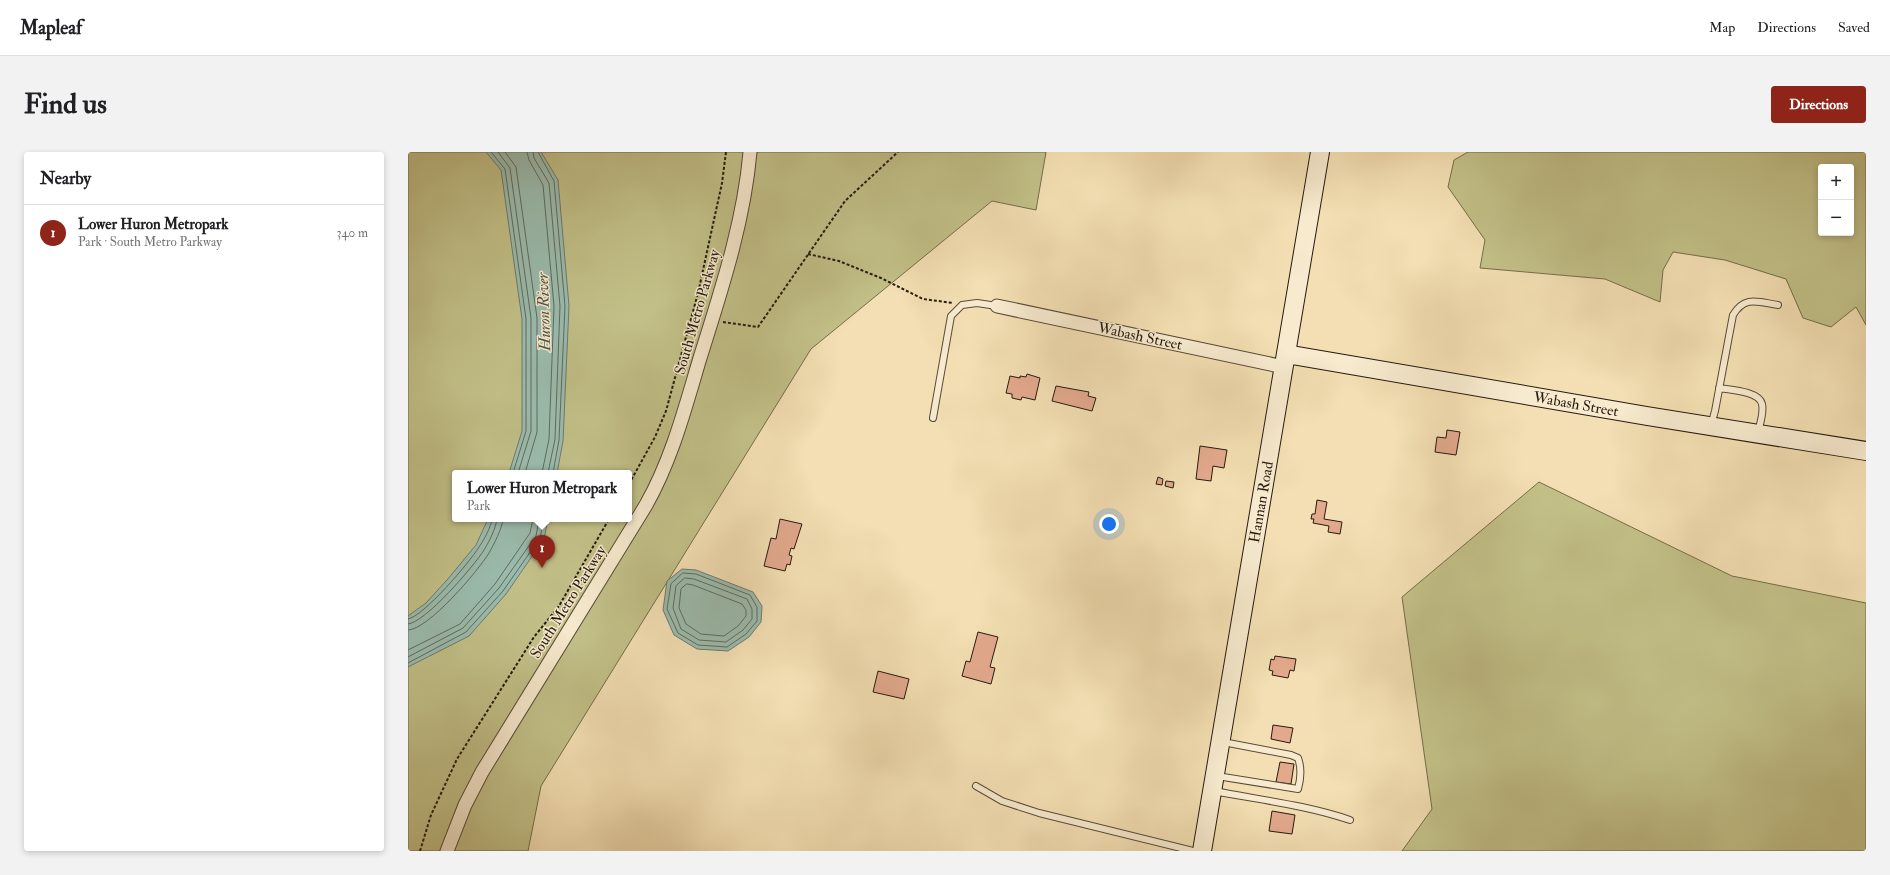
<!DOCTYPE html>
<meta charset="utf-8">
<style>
body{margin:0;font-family:"IM FELL Double Pica",serif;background:#f2f2f2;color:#202124}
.controls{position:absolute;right:12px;top:12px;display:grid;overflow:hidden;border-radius:4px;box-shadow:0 2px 6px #0003}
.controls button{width:36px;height:36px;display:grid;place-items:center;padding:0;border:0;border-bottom:1px solid #e0e0e0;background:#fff;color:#202124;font:20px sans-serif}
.you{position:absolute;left:701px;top:372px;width:14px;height:14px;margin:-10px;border:3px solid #fff;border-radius:50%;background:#1a73e8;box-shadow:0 0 0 6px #1a73e833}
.badge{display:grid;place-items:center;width:26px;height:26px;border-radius:50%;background:#8f2418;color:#fff;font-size:13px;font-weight:700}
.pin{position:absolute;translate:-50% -33px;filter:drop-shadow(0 1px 2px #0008)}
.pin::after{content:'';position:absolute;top:21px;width:14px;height:12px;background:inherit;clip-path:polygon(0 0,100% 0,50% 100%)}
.popup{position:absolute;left:44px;top:318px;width:180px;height:52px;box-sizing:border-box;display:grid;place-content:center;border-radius:4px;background:#fff;filter:drop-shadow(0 1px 3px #0005);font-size:13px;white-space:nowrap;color:#757577}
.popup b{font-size:15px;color:#202124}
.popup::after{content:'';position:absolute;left:50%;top:100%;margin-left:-8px;border:8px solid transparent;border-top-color:#fff}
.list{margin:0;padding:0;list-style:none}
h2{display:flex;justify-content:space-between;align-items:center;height:52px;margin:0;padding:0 16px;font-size:17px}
h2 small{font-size:13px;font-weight:400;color:#757577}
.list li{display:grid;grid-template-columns:26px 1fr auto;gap:12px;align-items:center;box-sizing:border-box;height:56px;padding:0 16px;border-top:1px solid #e0e0e0}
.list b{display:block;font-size:15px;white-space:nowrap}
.list p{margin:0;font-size:13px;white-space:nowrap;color:#757577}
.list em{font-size:13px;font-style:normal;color:#757577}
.map{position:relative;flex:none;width:1458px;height:699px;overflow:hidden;border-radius:4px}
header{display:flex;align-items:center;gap:24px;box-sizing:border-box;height:56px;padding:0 20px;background:#fff;border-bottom:1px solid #e0e0e0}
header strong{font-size:19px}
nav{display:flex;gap:22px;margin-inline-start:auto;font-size:14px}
.intro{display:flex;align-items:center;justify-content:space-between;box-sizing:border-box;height:96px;padding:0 24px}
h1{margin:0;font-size:28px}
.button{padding:10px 18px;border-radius:4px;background:#8f2418;color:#fff;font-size:14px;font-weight:700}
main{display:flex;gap:24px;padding:0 24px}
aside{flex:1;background:#fff;border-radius:4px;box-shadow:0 2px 6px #0003}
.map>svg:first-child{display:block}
.green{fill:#c2c088;stroke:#746d4c;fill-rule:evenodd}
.water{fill:#9bbcae;stroke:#6c7b6f}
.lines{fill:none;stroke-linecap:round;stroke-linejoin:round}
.shore{stroke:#606b5f;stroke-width:1}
.building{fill:#e3a98d;stroke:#261a10}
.lane-casing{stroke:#594b39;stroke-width:8}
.street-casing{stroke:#594b39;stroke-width:15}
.secondary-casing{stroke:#261a10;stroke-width:20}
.path{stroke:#261a10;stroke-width:2;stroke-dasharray:3 2;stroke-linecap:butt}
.lane{stroke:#f7eace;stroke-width:6}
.street{stroke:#f7eace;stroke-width:13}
.secondary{stroke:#f7eace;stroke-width:18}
.labels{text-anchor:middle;stroke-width:3;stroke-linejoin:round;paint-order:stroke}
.street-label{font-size:15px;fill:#261a10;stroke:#f7eace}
.water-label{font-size:16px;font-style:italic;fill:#4f5347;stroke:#f7eace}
</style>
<header>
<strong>Mapleaf</strong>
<nav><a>Map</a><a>Directions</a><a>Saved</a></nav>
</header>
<div class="intro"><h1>Find us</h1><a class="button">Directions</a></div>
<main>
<aside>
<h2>Nearby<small></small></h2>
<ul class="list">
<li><span class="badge">1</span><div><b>Lower Huron Metropark</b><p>Park · South Metro Parkway</p></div><em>340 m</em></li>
</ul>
</aside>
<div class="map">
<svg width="1458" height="699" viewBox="0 0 1458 699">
<rect width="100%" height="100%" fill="#f3dfb3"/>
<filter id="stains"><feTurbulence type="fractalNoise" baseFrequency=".005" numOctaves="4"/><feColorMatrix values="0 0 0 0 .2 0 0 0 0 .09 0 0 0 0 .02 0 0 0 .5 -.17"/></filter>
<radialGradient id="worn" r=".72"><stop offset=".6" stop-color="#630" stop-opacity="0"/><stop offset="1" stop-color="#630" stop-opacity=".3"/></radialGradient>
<path class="green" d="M0,0H638L628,58L584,49L403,197L133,634L120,699H0ZM47,321H221V367H47Z
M1060,0H1458V173L1448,155L1423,175L1395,166L1378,127L1317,108L1265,100L1255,118L1252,150L1197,127L1072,116L1077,88L1040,35L1046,8ZM1413,15H1443V81H1413Z
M1131,330L1324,424L1458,451V699H994L1024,657L994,445Z"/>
<path class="water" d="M78,0H133L150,28L161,154L155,289L149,321H101L114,279V167L93,18Z
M80,367H140L136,387L98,442L61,484L0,515V464L18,451L39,428L68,393Z
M274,417L288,418L345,440L354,454L353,470L341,485L320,499L289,497L266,483L255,458L259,429Z"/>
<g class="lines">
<path class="shore" d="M83,0L97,17L118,167V279L105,321
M90,0L102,16L123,166V279L110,321
M97,0L108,15L129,166V280L117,321
M119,0L121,8L135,33L146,154L141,287L134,321
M125,0L126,6L141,31L152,154L147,287L140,321
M130,0L146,29L157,154L151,288L145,321
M275,421L288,422L342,443L349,455V469L338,482L319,495L290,493L270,481L259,457L263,432Z
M277,426L286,427L339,447L344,457V467L335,478L318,490L291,488L273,477L265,456L268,434Z
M279,432L285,433L334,452L338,458V464L330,474L316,484L293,482L278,472L271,456L273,437Z
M0,467C15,465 62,410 71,395C76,388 83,375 84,367
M0,472C17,471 66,414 76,398C81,390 88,376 89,367
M0,478C20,478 70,419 81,401C86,392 94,377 95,367
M0,498L52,472L87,432L122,381L125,367
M0,505L55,476L91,436L128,384L131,367
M0,511L58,480L95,439L132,386L136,367"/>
</g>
<path class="building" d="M619,222L632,226L627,248L614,245L613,248L604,246V242L598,241L602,224L612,226V224L618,225Z
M648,234L681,240L680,244L688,246L684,259L644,249Z
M1039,278L1052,280L1048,303L1027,300L1029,285L1038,286Z
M792,294L819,298L816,316L805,314L803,329L788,327Z
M750,325L755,327L754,333L748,332Z
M758,329L766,330L765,336L757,334Z
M909,348L919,350L916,367L934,370L932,382L920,380L921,374L905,371L906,367H903L904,362H907Z
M372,367L394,372L386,397L383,396L381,403L384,404L382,413L379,412L377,419L356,414L363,386L368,387Z
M570,480L590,485L582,515L587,516L583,532L554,524L558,509L562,510Z
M867,504L888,507L886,519L882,518L880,526L864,523L865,519L861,518L863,507L866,508Z
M470,519L501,527L496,547L465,540Z
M865,573L885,576L882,591L863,587Z
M872,610L886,612L883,632L868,630Z
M864,659L887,663L884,682L861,679Z"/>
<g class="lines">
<defs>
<path id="lane" d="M1311,236C1322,238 1351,239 1354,252C1356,261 1352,272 1350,280
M525,266L543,164L554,153L569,151L589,154
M1303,273L1307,259L1325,163C1337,143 1350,150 1370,153
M809,624L890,637C893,626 894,617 890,606L883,603L815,590
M568,634L594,649L631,661L785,699
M806,639C852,648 898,653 942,668"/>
<path id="street" d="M589,154L876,215
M39,699L57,653L74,620L238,353C264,307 277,256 292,206C313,139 336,70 342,0"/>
<path id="secondary" d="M878,202L1239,264L1458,299
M794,699L912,0"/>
</defs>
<use href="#lane" class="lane-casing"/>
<use href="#street" class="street-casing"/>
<use href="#secondary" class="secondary-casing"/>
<path class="path" d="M400,102L431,109L473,126L515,147L545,151
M284,163L293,165
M315,170L350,175L437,49L490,0
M221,332L247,285L258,259L290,141L314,31L318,0
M12,699L23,663L49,607L126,485L151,454L201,367"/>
<use href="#lane" class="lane"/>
<use href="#street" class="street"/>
<use href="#secondary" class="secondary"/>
</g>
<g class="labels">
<g class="street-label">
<text transform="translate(289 160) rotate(-74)" y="5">South Metro Parkway</text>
<text transform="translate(732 184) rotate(12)" y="5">Wabash Street</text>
<text transform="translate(1168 252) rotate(10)" y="5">Wabash Street</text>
<text transform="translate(853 350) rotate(-80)" y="5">Hannan Road</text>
<text transform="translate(160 450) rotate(-58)" y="5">South Metro Parkway</text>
</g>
<g class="water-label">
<text transform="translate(135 160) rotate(-92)" y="6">Huron River</text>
</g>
</g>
<rect width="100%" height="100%" filter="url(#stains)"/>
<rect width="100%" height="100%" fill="url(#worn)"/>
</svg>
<div class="controls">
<button>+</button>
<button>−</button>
</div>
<div class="you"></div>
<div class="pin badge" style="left:134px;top:416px">1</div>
<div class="popup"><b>Lower Huron Metropark</b>Park</div>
</div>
</main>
